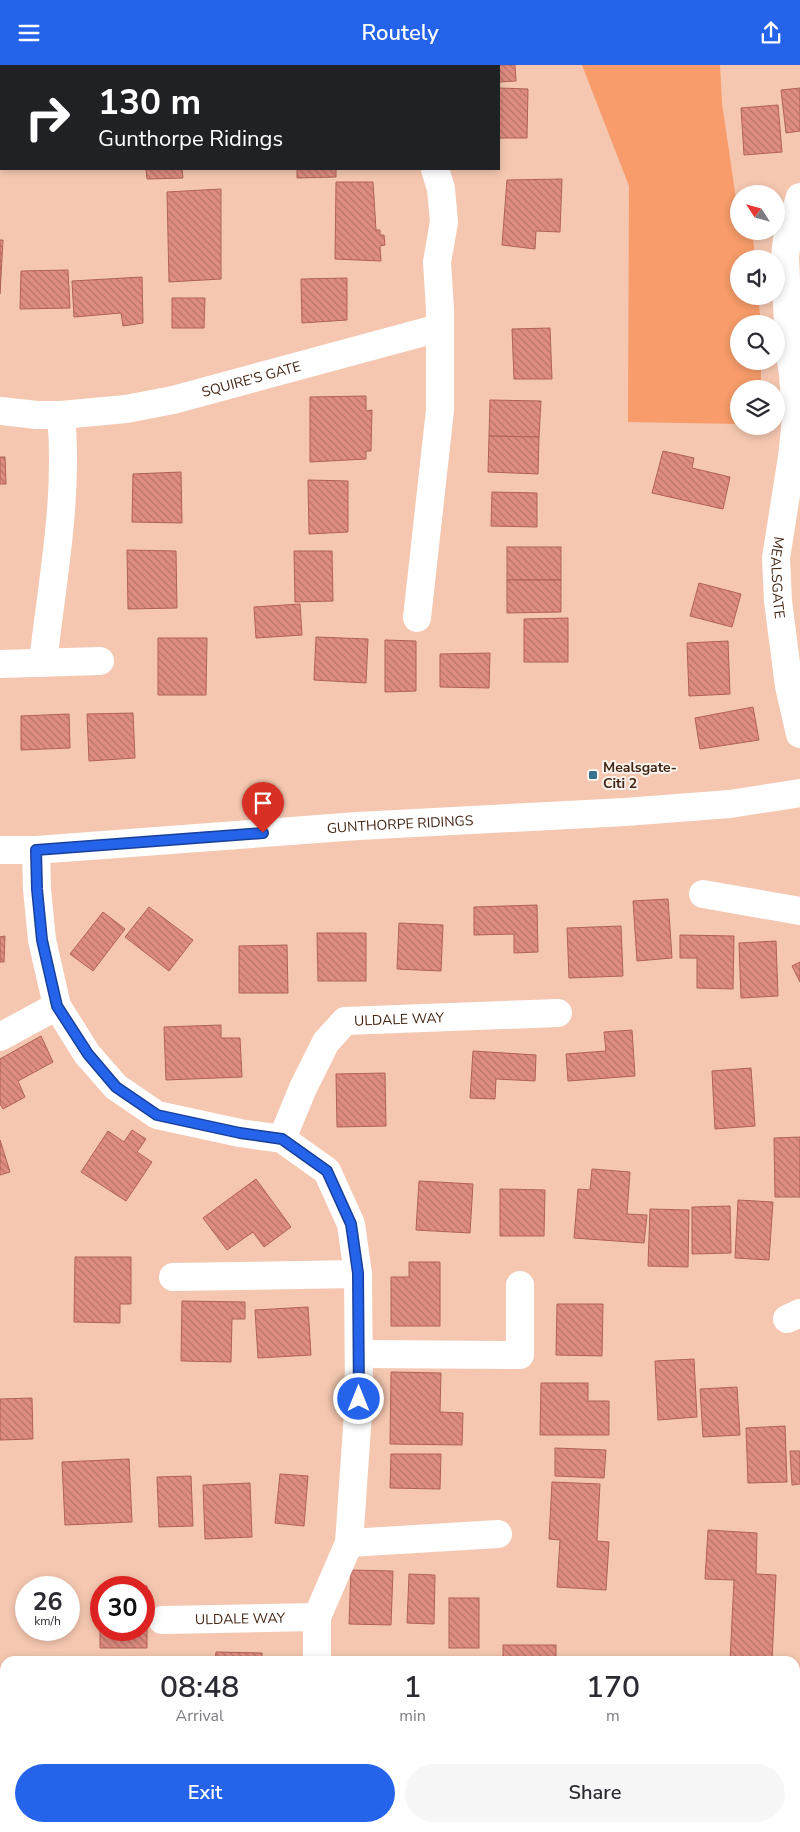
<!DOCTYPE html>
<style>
:root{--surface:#fff;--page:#f7f7f7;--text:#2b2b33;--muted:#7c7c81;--accent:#2563eb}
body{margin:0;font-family:"Nunito Sans",sans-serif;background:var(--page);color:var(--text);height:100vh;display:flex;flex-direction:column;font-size:19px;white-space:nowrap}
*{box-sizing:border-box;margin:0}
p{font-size:16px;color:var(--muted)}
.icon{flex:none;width:28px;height:28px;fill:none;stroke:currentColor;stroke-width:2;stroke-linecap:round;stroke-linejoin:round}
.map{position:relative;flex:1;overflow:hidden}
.sheet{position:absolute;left:0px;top:1591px;width:800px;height:176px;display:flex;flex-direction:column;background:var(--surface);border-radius:15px 15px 0 0;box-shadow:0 2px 8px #0003}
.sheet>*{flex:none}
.hud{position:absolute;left:0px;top:0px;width:500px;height:105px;box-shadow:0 2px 8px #0003;background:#202124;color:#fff;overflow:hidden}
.needle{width:32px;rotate:306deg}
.fabs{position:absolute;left:730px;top:120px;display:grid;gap:10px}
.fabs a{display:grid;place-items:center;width:55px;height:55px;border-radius:50%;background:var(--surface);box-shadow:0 2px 8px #0003;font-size:25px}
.speed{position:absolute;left:15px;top:1511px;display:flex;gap:10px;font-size:25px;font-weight:700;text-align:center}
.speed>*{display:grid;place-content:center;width:65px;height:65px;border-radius:50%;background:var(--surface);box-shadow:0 2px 8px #0003;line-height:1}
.speed small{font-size:12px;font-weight:400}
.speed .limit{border:8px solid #d22;background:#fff;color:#111}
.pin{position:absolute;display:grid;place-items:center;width:42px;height:42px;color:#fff;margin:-51px -21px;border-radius:50% 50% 50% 0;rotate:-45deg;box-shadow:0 0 5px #0007}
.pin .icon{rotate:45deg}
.me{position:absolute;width:55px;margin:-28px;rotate:0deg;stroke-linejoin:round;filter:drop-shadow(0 0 4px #0008)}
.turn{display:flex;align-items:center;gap:18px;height:105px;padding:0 15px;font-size:22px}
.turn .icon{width:65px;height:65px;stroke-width:2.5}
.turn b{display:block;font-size:35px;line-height:42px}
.eta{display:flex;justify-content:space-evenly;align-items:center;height:85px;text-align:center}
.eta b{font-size:30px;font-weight:600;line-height:35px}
.action{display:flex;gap:10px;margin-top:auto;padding:10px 15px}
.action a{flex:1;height:58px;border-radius:30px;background:var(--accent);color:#fff;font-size:20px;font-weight:600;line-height:58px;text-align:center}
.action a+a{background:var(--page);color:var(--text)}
header{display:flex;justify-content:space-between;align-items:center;height:65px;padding:0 15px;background:var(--accent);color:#fff;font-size:22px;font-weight:600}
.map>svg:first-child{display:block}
.green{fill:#f79c6a}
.building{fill:url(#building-back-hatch);stroke:#b06257;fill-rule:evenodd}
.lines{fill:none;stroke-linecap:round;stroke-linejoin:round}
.minor{stroke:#fff;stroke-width:28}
.route-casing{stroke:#184099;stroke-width:12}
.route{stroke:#2563eb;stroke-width:9}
.poi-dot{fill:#38718a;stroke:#faf2ed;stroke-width:2}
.labels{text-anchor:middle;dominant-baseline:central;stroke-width:4;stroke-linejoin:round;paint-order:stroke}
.street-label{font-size:14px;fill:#432616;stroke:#faf2ed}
.poi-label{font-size:14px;font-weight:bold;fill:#432616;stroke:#faf2ed;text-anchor:start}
</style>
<header><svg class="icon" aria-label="menu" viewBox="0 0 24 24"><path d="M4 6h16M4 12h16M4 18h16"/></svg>Routely<svg class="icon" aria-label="share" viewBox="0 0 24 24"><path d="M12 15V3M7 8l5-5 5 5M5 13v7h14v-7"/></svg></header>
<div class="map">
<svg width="800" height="1767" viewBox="0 0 800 1767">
<defs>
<pattern id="building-back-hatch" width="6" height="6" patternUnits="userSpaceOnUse" patternTransform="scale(1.25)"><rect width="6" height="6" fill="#e08d81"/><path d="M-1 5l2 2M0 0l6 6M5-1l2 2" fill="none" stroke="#b77369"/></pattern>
</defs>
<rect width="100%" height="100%" fill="#f5c7b0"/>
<polygon class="green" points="582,0 720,0 722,38 739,155 739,166 740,166 741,170 753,171 755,194 739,194 739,231 758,231 761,259 739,259 739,296 761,296 761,324 739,324 739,359 628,357 629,121"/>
<g class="building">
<rect x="264" y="0" width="60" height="1"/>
<polygon points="476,0 515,0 516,16 499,17 499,1"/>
<rect x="0" y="5" width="1" height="37"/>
<polygon points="499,23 528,24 527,73 499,73"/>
<polygon points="800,23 800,66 786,68 781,25"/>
<polygon points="778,40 782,87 744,90 741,43"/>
<polygon points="146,104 182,104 183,113 147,114"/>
<polygon points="297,104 336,104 336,112 297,113"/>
<polygon points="562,114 560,167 536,166 535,184 502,180 507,115"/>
<polygon points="336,117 373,117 376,165 380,165 380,170 384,170 385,180 380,181 381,196 335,194"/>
<polygon points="221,124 221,214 169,217 167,127"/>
<polygon points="0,175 3,175 0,229"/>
<polygon points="68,205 70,243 20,244 21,206"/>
<polygon points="142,212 143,258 123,261 121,248 74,252 72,216"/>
<polygon points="347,213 347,255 302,258 301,214"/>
<polygon points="172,233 205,233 204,263 172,263"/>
<polygon points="550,263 552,314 514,314 512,264"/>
<polygon points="366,331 366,346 372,345 371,386 366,386 366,394 310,397 310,332"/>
<polygon points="490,335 541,336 539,372 489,371"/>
<polygon points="489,371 539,372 538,409 488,407"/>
<polygon points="663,386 694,393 692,403 730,412 723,444 652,428"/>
<polygon points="0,392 5,392 6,419 0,419"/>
<polygon points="181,407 182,458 132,457 133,409"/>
<polygon points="308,415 348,416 348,467 309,469"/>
<polygon points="492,427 537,428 537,462 491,461"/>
<rect x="507" y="482" width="54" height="33"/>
<polygon points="127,485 176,486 177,543 128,544"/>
<polygon points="294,486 332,486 333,536 295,537"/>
<polygon points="507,515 561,515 561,547 507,548"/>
<polygon points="699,518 741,529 732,562 690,551"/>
<polygon points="300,539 302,570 256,573 254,542"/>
<polygon points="568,553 568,597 524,597 524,554"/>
<polygon points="316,572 368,574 366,618 314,615"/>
<polygon points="158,573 207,573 206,630 158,630"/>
<polygon points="385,575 416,576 416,626 385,627"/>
<polygon points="728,576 730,629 689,631 687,578"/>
<polygon points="490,588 489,623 440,622 440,589"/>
<polygon points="753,642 759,675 700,684 695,653"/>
<polygon points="133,648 135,693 89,696 87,649"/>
<polygon points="69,649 70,683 21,685 21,651"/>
<polygon points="668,834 672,893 637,896 633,836"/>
<polygon points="537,840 538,887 514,888 514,869 474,870 474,842"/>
<polygon points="149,842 193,875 169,906 125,872"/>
<polygon points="103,847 125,864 93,906 70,889"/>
<polygon points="399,858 443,860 441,906 397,904"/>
<polygon points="621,861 623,911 569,913 567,863"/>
<polygon points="317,868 366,868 366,916 318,916"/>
<polygon points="680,870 734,871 733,924 697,923 697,893 680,893"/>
<polygon points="5,871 4,897 0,897 0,872"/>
<polygon points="776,876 778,931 741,933 739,878"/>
<polygon points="287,880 288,928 239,928 239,881"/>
<polygon points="800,897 800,917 792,901"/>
<polygon points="221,960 221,973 240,973 242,1012 166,1015 164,962"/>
<polygon points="632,965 635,1011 568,1016 566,989 606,986 604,967"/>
<polygon points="41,971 53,997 18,1016 25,1032 3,1044 0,1039 0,994"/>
<polygon points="473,986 536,990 535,1016 496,1014 495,1034 470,1033"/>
<polygon points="751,1003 755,1061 715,1064 712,1006"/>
<polygon points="385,1008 386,1061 337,1062 336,1009"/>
<polygon points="132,1065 146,1074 137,1087 152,1097 126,1136 81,1107 108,1066 124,1077"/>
<polygon points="800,1072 800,1132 775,1132 774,1073"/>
<polygon points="0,1075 10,1107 0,1110"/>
<polygon points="592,1104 630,1107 627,1149 647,1150 644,1178 574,1173 578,1124 590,1125"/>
<polygon points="256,1114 291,1162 264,1182 253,1167 227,1185 203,1153"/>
<polygon points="419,1116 473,1119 470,1168 416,1165"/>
<polygon points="500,1124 545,1125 544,1171 500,1171"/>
<polygon points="738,1135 773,1137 769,1195 735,1193"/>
<polygon points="730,1141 731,1188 692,1189 692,1142"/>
<polygon points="650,1144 689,1145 688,1202 648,1201"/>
<polygon points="75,1192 131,1192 131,1239 120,1239 120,1258 74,1257"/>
<polygon points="409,1197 440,1197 440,1261 391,1261 391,1212 409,1212"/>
<polygon points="182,1236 245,1237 245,1254 232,1254 231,1297 181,1296"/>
<polygon points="557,1239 603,1239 602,1291 556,1290"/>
<polygon points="308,1242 311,1290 258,1293 255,1245"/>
<polygon points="694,1294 697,1352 658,1355 655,1296"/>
<polygon points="391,1307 441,1308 440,1347 463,1348 462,1380 390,1379"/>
<polygon points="541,1318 588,1318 588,1336 609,1336 609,1370 540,1370"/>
<polygon points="737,1322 740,1370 703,1372 700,1324"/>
<polygon points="32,1333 33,1374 0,1375 0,1334"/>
<polygon points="785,1361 787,1417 748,1418 746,1363"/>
<polygon points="555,1383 606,1385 604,1413 555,1411"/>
<polygon points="790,1386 800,1386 800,1419 792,1420"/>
<polygon points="391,1389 441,1389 440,1424 390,1423"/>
<polygon points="129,1394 132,1457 65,1460 62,1397"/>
<polygon points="280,1409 308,1411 304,1461 275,1458"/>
<polygon points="191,1411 193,1461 159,1462 157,1412"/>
<polygon points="552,1417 600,1419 597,1476 609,1477 606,1525 557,1522 560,1475 549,1474"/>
<polygon points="250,1418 252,1472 205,1474 203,1420"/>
<polygon points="708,1465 757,1468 756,1509 776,1510 772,1596 730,1596 734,1515 705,1514"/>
<polygon points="351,1505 393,1506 391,1560 349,1559"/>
<polygon points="409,1509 435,1510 434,1559 407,1558"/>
<path d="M100,1521H147V1583H100ZM101,1522H144V1565H101Z"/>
<rect x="449" y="1533" width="30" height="50"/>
<rect x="503" y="1580" width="53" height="16"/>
<polygon points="216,1587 262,1588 262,1596 215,1596"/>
<polygon points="0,1691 5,1691 5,1762 28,1762 28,1767 0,1767"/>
<polygon points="389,1762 438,1763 438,1767 389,1767"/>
<polygon points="496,1762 559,1762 558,1767 496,1767"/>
<rect x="718" y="1762" width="51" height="5"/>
</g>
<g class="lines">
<g class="minor">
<polyline points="410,0 410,1"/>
<path d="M0,346L37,350H61C69,433 52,516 43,598"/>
<path id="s1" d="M61,350L126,344L173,335L439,263"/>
<polyline points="796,354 793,308 789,283 785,192 787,174 800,132"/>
<path id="s2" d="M800,354H796L792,392L776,493L778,536L789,621L800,669"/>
<polyline points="417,553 440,345 440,245 437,197 444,157 441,124 435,104"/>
<polyline points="0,599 100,596"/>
<path id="s3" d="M0,785H36L358,761L625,747L730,739L800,728"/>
<polyline points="36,785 37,824 42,875 57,941 87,989 116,1022 157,1050 240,1068 282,1074 327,1106 351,1159 358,1209 359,1334 349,1478 317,1552 317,1596"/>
<polyline points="703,829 800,846"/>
<polyline points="0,972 57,941"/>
<path id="s4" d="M282,1074L303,1023L326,977L345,956L558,948"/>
<polyline points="173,1212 358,1209"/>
<polyline points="787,1254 800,1248"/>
<polyline points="359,1289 520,1290 520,1220"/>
<polyline points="349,1478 498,1469"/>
<path id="s5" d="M162,1555L317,1552"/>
<polyline points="340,1762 343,1767"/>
</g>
</g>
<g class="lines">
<g class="route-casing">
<polyline id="route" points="263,768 36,785 37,824 42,875 57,941 88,989 116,1022 157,1050 240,1068 282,1074 327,1106 351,1159 358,1208 359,1334"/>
</g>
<use href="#route" class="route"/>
</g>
<rect class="poi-dot" x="588" y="705" width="10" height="10" rx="2.5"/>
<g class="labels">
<g class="street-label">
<text stroke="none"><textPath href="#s1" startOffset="194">SQUIRE'S GATE</textPath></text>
<text stroke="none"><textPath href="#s2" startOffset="164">MEALSGATE</textPath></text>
<text stroke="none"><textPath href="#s3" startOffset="401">GUNTHORPE RIDINGS</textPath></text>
<text stroke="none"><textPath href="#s4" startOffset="189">ULDALE WAY</textPath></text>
<text stroke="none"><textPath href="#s5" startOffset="78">ULDALE WAY</textPath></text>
</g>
<g class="poi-label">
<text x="603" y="702">Mealsgate-<tspan x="603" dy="16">Citi 2</tspan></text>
</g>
</g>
</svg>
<div class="fabs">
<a><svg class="needle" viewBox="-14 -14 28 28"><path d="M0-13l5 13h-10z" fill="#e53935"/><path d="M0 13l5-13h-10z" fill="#7c7c81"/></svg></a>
<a><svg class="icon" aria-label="sound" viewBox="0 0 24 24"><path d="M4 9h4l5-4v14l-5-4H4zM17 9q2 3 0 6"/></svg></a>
<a><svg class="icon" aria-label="search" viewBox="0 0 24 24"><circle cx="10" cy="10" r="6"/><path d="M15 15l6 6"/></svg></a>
<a><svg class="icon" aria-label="layers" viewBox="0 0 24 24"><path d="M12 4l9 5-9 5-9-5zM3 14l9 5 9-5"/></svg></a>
</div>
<div class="speed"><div>26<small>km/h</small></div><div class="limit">30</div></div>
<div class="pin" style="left:263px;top:768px;background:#d93025"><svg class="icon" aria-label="arrive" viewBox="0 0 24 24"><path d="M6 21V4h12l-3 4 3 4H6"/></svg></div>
<svg class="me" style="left:359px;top:1334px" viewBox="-20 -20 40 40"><circle r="17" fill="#2563eb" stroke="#fff" stroke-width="3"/><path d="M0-11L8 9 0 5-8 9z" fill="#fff"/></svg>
<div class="hud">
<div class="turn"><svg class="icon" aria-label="right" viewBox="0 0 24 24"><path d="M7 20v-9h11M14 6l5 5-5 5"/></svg><div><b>130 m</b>Gunthorpe Ridings</div></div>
</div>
<section class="sheet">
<div class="eta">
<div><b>08:48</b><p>Arrival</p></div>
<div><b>1</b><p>min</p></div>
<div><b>170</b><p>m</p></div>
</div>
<div class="action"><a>Exit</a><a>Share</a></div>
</section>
</div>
